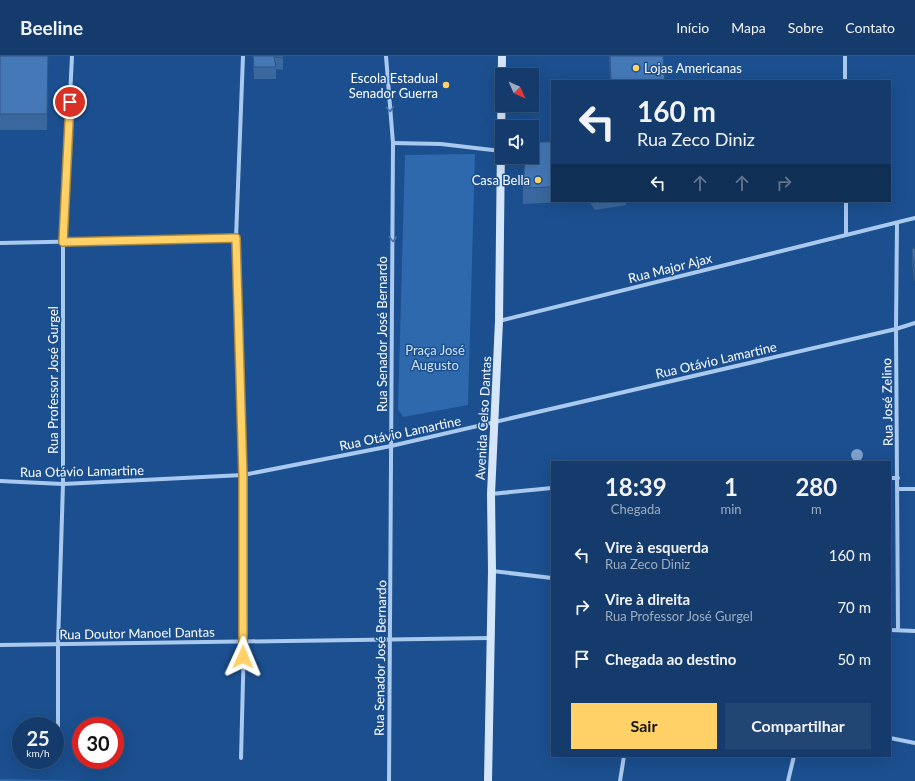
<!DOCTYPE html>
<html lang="pt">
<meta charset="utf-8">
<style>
:root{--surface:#143b6b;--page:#214673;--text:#f1f3f6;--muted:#9dadc1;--line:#33557e;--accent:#ffd166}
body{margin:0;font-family:Lato,sans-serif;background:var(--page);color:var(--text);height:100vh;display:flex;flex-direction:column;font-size:15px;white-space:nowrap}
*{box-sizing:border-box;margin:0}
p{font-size:13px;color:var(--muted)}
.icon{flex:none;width:22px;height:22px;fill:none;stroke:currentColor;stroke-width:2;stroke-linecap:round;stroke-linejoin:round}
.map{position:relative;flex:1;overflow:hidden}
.panel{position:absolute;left:551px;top:405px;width:340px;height:296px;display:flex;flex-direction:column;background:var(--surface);border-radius:0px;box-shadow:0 4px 16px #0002,0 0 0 1px var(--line)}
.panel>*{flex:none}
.banner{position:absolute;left:551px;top:24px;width:340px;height:122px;border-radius:0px;box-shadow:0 4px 16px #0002,0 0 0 1px var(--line);background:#143b6b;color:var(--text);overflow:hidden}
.needle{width:26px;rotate:135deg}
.controls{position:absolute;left:495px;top:12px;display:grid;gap:8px}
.controls a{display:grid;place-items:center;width:44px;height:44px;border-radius:0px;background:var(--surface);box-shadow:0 4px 16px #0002,0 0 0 1px var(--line);font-size:20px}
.speed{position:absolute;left:12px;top:661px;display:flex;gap:8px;font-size:20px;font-weight:700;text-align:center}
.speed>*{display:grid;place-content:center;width:52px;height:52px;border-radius:50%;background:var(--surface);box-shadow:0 4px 16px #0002,0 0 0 1px var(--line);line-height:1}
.speed small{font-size:10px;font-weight:400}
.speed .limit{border:6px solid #d22;background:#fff;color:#111}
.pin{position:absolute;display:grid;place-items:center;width:34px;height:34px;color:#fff;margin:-17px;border:2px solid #fff;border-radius:50%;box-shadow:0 1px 4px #0007}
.me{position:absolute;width:44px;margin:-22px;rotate:1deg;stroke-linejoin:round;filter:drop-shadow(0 0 3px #0008)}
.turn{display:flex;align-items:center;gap:14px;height:84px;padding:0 20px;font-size:18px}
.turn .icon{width:52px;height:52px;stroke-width:2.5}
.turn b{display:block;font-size:28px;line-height:34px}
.lanes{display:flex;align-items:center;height:38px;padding:0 20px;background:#0003;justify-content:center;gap:20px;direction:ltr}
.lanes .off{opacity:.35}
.eta{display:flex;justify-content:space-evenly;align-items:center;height:68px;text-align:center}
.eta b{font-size:24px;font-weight:700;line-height:28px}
.cta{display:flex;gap:8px;margin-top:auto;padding:8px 20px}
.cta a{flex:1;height:46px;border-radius:0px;background:var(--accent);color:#111;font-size:16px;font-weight:700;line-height:46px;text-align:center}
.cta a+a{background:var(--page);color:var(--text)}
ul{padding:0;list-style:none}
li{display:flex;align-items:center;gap:12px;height:52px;padding:0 20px}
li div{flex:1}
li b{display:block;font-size:15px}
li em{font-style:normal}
header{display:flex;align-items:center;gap:24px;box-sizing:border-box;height:56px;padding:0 20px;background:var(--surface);border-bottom:1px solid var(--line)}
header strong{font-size:19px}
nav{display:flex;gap:22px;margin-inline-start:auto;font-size:14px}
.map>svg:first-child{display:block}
.green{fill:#2e69ad}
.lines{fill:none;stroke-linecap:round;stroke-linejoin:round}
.minor{stroke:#a9c9ee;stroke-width:4}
.secondary{stroke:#d6e6fa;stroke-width:8}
.tree{fill:#7ea0ca}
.wall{fill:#3a679d}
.shaded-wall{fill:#305480}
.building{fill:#4478b7;stroke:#305480}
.oneway{stroke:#4674ac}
.route-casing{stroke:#a68842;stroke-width:10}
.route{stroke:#ffd166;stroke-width:7}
.poi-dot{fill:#ffd166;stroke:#1b4f8f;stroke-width:1.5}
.labels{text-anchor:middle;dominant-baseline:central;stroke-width:3;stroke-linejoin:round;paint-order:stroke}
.poi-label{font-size:13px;fill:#fff;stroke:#1b4f8f;text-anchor:end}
.street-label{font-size:13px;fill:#fff;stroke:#1b4f8f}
.park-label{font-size:13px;fill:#cfe3fa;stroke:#1b4f8f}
</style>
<header>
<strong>Beeline</strong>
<nav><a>Início</a><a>Mapa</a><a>Sobre</a><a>Contato</a></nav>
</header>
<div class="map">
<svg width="915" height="725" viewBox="0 0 915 725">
<rect width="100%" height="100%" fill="#1b4f8f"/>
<g class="green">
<polygon points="475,98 468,349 403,361 398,353 405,99"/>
<polygon points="0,723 87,725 0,725"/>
</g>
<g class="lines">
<g class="minor">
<polyline points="386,0 393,87 389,725"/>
<polyline points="845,0 845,25"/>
<polyline points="393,87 441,88 501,95"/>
<polyline points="846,145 846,178"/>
<polyline points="897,167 896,273 898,574"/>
<polyline points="0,187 236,182"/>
<polyline points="499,265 915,162"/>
<polyline points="890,422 898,422"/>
<polyline points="0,425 63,428 243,419 391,390 896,273 915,267"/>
<polyline points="898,433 915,433"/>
<polyline points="491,438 552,432"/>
<polyline points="492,515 552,522"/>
<polyline points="890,574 915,575"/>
<polyline points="0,589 491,582"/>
<polyline points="890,682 915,687"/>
<polyline points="58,696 58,588 63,428 63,186 72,0"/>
<polyline points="241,702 244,586 243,419 236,182 243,0"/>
<polyline points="620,725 624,700"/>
<polyline points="788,725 794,700"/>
</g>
<polyline class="secondary" points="488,725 492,515 491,438 499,265 502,0"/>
</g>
<circle class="tree" cx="857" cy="399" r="6"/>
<g class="wall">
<polygon points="0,0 48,0 47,74 0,74"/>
<polygon points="253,0 283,0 283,14 276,13 276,23 254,23"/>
<polygon points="609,0 663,0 665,25 610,25"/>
<polygon points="552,86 552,145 584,145 523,148 523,132"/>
<polygon points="589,145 626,145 626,149 595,154"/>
<polygon points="915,192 915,225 914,225 912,205 912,193"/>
</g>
<rect class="shaded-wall" x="914" y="213" width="1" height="12"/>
<g class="building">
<polygon points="0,0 48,0 47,58 0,58"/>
<polygon points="253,0 283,0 283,2 274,1 276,11 254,11"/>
<polygon points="610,0 663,0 665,25 611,25"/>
<polygon points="532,86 552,86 552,131 523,132 525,101 532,101"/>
<polygon points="915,192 915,213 914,213 912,193"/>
</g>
<defs><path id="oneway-chevron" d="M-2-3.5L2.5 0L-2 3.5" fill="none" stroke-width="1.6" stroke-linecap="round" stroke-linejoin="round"/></defs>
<g class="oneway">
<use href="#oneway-chevron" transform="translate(390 53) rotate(85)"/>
<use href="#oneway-chevron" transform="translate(393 183) rotate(90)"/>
</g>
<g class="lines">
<g class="route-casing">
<polyline id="route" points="70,46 63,186 236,182 243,420 243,601"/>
</g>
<use href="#route" class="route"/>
</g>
<g class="poi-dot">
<circle cx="636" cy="12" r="4"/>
<circle cx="446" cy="29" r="4"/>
<circle cx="538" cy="124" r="4"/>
</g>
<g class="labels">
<g class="poi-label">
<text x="644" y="12" text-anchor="start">Lojas Americanas</text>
<text x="438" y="22">Escola Estadual<tspan x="438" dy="15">Senador Guerra</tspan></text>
<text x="530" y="124">Casa Bella</text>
</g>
<g class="street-label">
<text transform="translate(670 212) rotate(-14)">Rua Major Ajax</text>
<text transform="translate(382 278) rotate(-90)">Rua Senador José Bernardo</text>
<text transform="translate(716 304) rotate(-13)">Rua Otávio Lamartine</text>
<text transform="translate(53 324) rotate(-90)">Rua Professor José Gurgel</text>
<text transform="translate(887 346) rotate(-91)">Rua José Zelino</text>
<text transform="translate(483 362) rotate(-87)">Avenida Celso Dantas</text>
<text transform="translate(400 377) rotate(-12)">Rua Otávio Lamartine</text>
<text transform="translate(82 415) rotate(-1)">Rua Otávio Lamartine</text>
<text transform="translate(137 577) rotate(-1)">Rua Doutor Manoel Dantas</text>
<text transform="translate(380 602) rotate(-89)">Rua Senador José Bernardo</text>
</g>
<g class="park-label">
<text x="435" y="294">Praça José<tspan x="435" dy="15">Augusto</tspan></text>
</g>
</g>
</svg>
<div class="controls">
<a><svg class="needle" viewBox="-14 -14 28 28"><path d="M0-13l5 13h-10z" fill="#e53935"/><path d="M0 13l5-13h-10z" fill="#9dadc1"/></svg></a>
<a><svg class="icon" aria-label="sound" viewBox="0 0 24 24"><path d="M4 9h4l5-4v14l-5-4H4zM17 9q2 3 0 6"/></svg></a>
</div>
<div class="speed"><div>25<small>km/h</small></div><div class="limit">30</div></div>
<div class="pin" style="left:70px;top:46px;background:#d93025"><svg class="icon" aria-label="arrive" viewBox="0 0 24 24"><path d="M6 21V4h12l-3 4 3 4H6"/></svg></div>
<svg class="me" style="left:243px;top:601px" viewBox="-20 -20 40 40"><path d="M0-17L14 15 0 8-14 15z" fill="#ffd166" stroke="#fff" stroke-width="4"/></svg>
<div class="banner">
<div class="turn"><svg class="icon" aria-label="left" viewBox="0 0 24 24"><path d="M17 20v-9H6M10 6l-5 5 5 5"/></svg><div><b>160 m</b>Rua Zeco Diniz</div></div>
<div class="lanes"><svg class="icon" aria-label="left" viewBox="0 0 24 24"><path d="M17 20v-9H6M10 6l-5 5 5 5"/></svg><svg class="icon off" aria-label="ahead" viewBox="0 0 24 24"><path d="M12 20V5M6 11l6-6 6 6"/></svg><svg class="icon off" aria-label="ahead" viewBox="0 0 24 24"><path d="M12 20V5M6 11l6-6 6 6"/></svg><svg class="icon off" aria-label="right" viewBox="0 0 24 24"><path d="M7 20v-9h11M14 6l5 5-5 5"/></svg></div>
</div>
<section class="panel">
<div class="eta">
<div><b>18:39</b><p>Chegada</p></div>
<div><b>1</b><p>min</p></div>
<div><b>280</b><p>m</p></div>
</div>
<ul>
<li><svg class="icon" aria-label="left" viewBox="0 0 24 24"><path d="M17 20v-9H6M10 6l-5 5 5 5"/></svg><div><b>Vire à esquerda</b><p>Rua Zeco Diniz</p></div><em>160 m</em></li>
<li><svg class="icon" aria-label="right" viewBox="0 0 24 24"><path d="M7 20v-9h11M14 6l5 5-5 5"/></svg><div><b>Vire à direita</b><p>Rua Professor José Gurgel</p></div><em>70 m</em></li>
<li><svg class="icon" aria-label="arrive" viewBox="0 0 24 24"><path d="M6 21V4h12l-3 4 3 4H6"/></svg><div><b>Chegada ao destino</b></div><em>50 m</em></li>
</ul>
<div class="cta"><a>Sair</a><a>Compartilhar</a></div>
</section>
</div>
